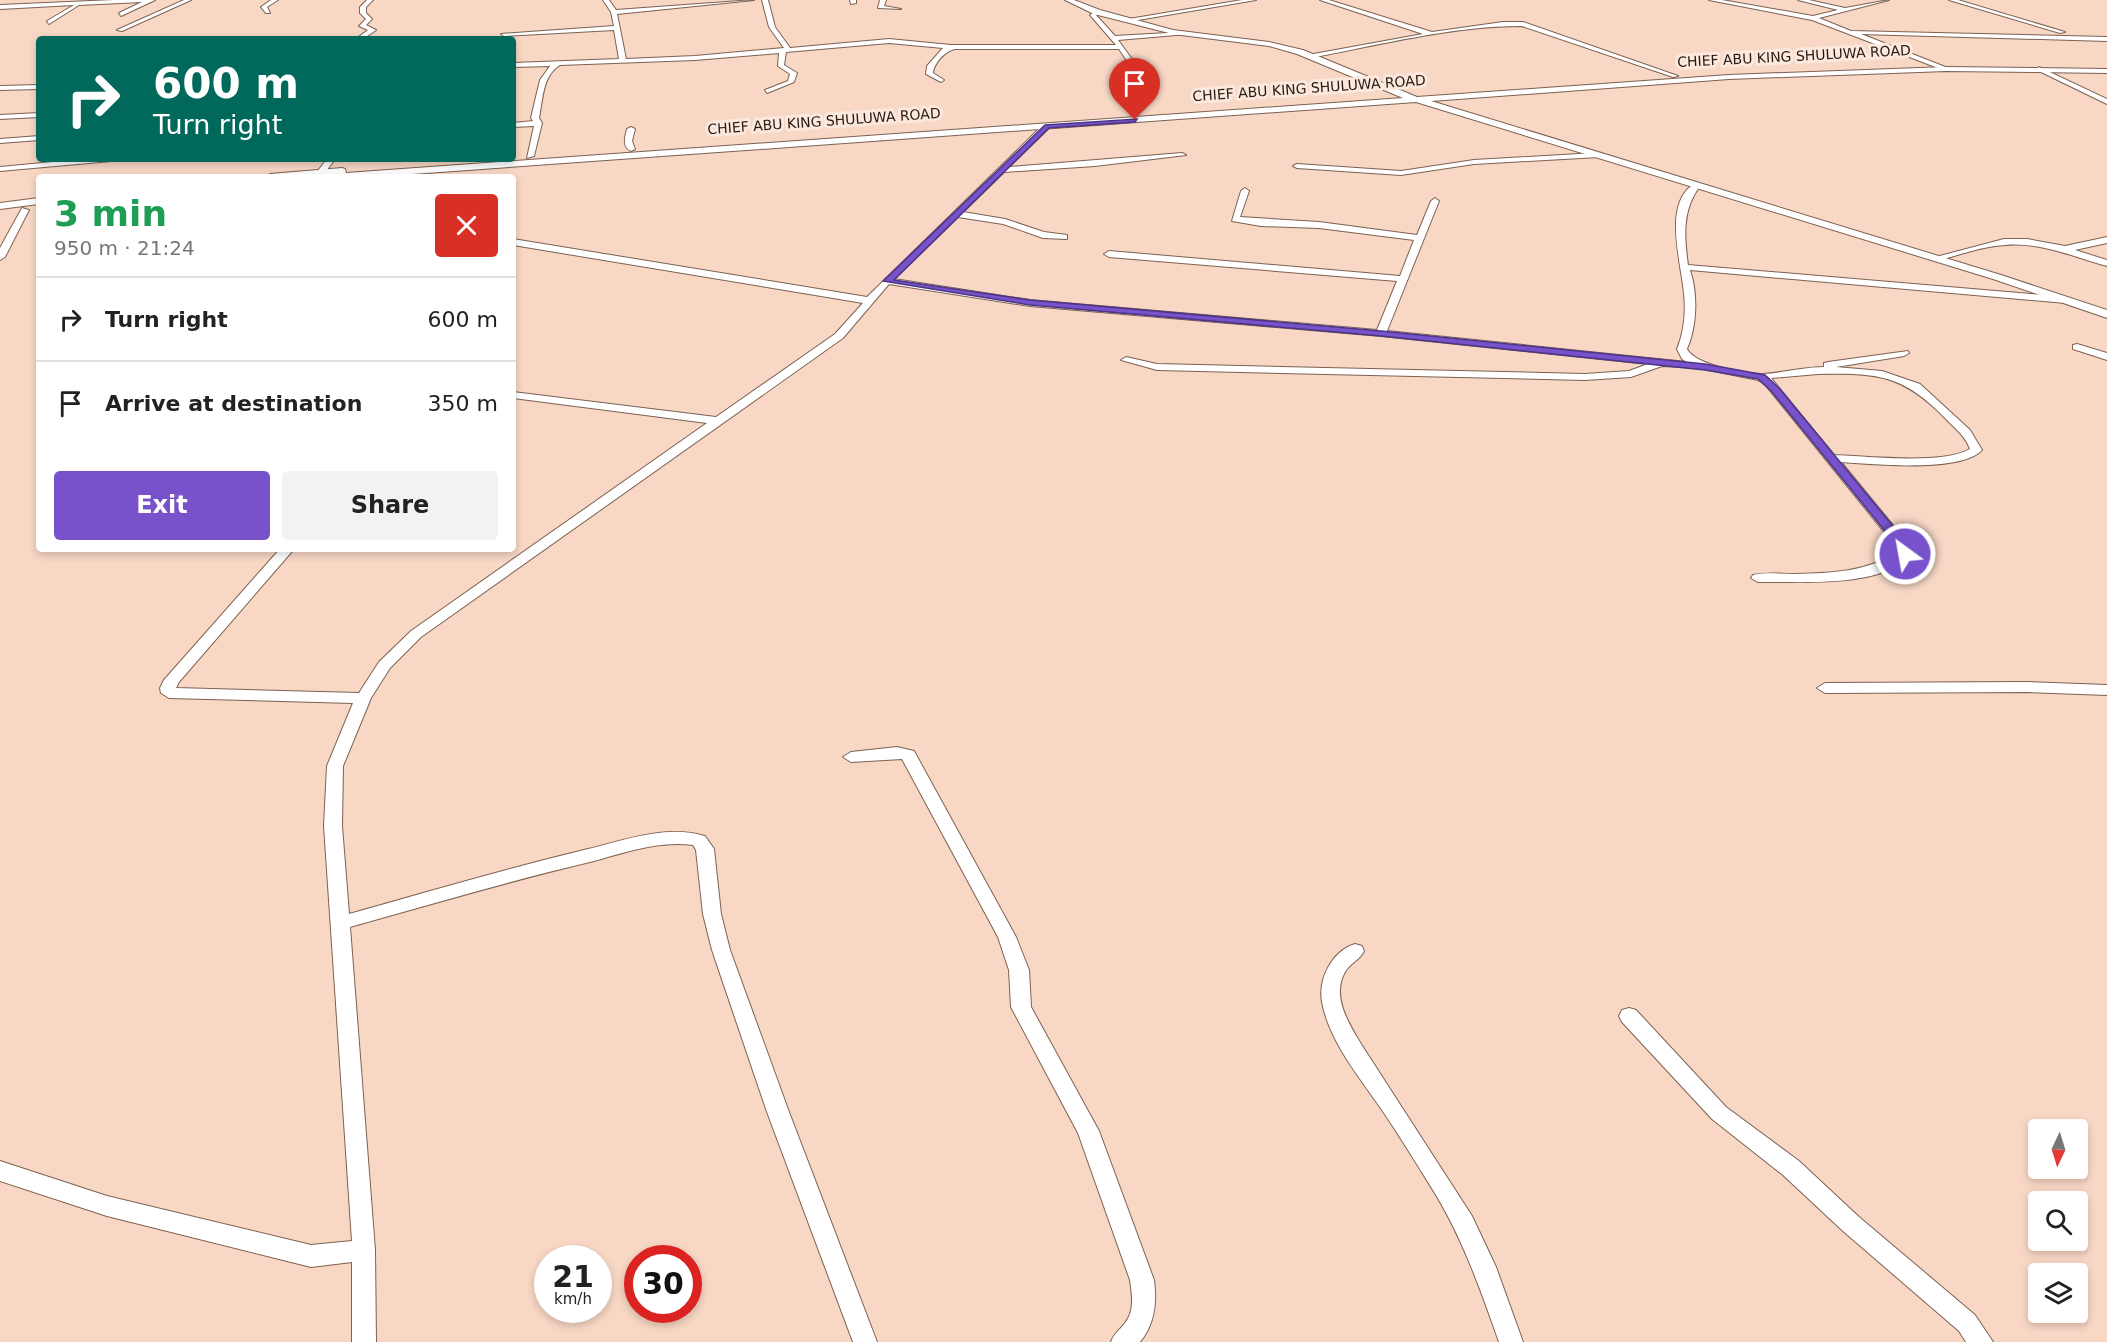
<!DOCTYPE html>
<meta charset="utf-8">
<style>
:root{--surface:#fff;--page:#f2f2f2;--text:#222;--muted:#767676;--line:#e0e0e0;--accent:#7752cb}
body{margin:0;font-family:"DejaVu Sans",sans-serif;background:var(--page);color:var(--text);height:100vh;display:flex;flex-direction:column;font-size:22px;white-space:nowrap}
*{box-sizing:border-box;margin:0}
p{font-size:20px;color:var(--muted)}
.icon{flex:none;width:33px;height:33px;fill:none;stroke:currentColor;stroke-width:2;stroke-linecap:round;stroke-linejoin:round}
.map{position:relative;flex:1;overflow:hidden}
.side{position:absolute;left:36px;top:174px;width:480px;height:378px;display:flex;flex-direction:column;background:var(--surface);border-radius:6px;box-shadow:0 3px 9px #0003}
.side>*{flex:none}
.top-card{position:absolute;left:36px;top:36px;width:480px;height:126px;border-radius:6px;box-shadow:0 3px 9px #0003;background:#00695c;color:#fff;overflow:hidden}
.needle{width:39px;rotate:184deg}
.controls{position:absolute;left:2028px;top:1119px;display:grid;gap:12px}
.controls a{display:grid;place-items:center;width:60px;height:60px;border-radius:6px;background:var(--surface);box-shadow:0 3px 9px #0003;font-size:30px}
.speed{position:absolute;left:534px;top:1245px;display:flex;gap:12px;font-size:30px;font-weight:700;text-align:center}
.speed>*{display:grid;place-content:center;width:78px;height:78px;border-radius:50%;background:var(--surface);box-shadow:0 3px 9px #0003;line-height:1}
.speed small{font-size:15px;font-weight:400}
.speed .limit{border:9px solid #d22;background:#fff;color:#111}
.pin{position:absolute;display:grid;place-items:center;width:51px;height:51px;color:#fff;margin:-62px -26px;border-radius:50% 50% 50% 0;rotate:-45deg;box-shadow:0 0 6px #0007}
.pin .icon{rotate:45deg}
.me{position:absolute;width:66px;margin:-33px;rotate:328deg;stroke-linejoin:round;filter:drop-shadow(0 0 4px #0008)}
.turn{display:flex;align-items:center;gap:21px;height:126px;padding:0 18px;font-size:27px}
.turn .icon{width:78px;height:78px;stroke-width:2.5}
.turn b{display:block;font-size:42px;line-height:51px}
.round{display:grid;place-items:center;flex:none;width:63px;height:63px;border-radius:6px;background:var(--page)}
.headline{display:flex;align-items:center;justify-content:space-between;height:102px;padding:0 18px}
h1{font-size:36px;font-weight:700;line-height:45px;color:#1e9e55}
.action{display:flex;gap:12px;margin-top:auto;padding:12px 18px}
.action a{flex:1;height:69px;border-radius:6px;background:var(--accent);color:#fff;font-size:24px;font-weight:700;line-height:69px;text-align:center}
.action a+a{background:var(--page);color:var(--text)}
ul{padding:0;list-style:none}
li{display:flex;align-items:center;gap:18px;height:84px;padding:0 18px;border-top:2px solid var(--line)}
li div{flex:1}
li b{display:block;font-size:22px}
li em{font-style:normal}
.map>svg:first-child{display:block}
.lines{fill:none;stroke-linecap:round;stroke-linejoin:round}
.minor-casing{stroke:#7d6151;stroke-width:2}
.tertiary-casing{stroke:#7d6151;stroke-width:2}
.minor{fill:#fff;fill-rule:evenodd}
.tertiary{fill:#fff;fill-rule:evenodd}
.route{fill:#7752cb;stroke:#4d3584;stroke-width:1.5}
.labels{text-anchor:middle;dominant-baseline:central;stroke-width:6;stroke-linejoin:round;paint-order:stroke}
.far-street-label{font-size:14px;fill:#261a14;stroke:#fce8dd}
</style>
<div class="map">
<svg width="2107" height="1342" viewBox="0 0 2107 1342">
<rect width="100%" height="100%" fill="#f8d7c5"/>
<g class="lines">
<g class="minor-casing">
<g id="minor">
<polygon points="114,0 155,0 121,16 119,13 142,2 79,5 49,24 47,21 74,5 0,9 0,5"/>
<polygon points="184,0 191,0 122,31 117,30"/>
<polygon points="271,0 278,0 267,7 270,13 266,13 261,7"/>
<polygon points="367,0 373,0 366,7 366,13 372,19 366,25 376,30 363,39 356,39 368,30 359,26 366,19 360,13 360,7"/>
<path d="M603,0H609L616,10L754,0L617,14L626,59L695,56L784,48L769,27L762,0H768L775,27L790,48L889,39L951,45H1116L1090,15L1097,10L1100,12L1096,15L1115,36L1185,32L1188,34L1118,40L1134,62L1155,84L1157,89L1150,94L1146,92L1149,89V85L1129,64L1119,49H955C945,51 934,63 933,73L944,80L941,82L926,74L927,66L943,48L889,43L786,52L784,65L797,73L794,82L767,93L765,90L788,81L790,74L778,66L779,53L695,60L560,65C542,76 543,100 539,118L542,123L534,156L527,158L534,126L513,127V123L533,121L531,118L540,80L550,66L513,67V63L619,59L614,30L504,36L501,34L614,26L611,12Z"/>
<polygon points="850,0 856,0 856,3 851,4"/>
<polygon points="880,0 886,0 884,6 901,9 878,8"/>
<polygon points="1242,0 1256,0 1126,22 1123,20"/>
<path d="M1320,0H1329L1432,32L1503,22H1523L1678,76L1673,77L1522,26C1452,26 1379,45 1310,58L1308,55L1423,34Z"/>
<polygon points="1709,0 1722,0 1813,16 1838,10 1798,0 1809,0 1845,8 1889,0 1819,18 1851,31 2107,37 2107,41 1861,34 1948,68 1946,71 1812,20"/>
<polygon points="1949,0 1958,0 2065,32 2060,33"/>
<polygon points="2039,67 2107,99 2107,104 2037,70"/>
<polygon points="39,85 39,89 0,90 0,86"/>
<polygon points="39,113 39,117 0,119 0,115"/>
<path d="M1044,124L1051,126L1009,167L1182,153L1186,155L1095,166L1004,172L963,212L1005,219L1044,232L1067,235V239L1043,238L1003,224L958,217L894,279L1030,300L1377,330L1397,281L1109,257L1104,254L1109,251L1400,276L1414,240L1319,228L1261,226L1232,221L1241,191L1245,188L1249,191L1240,217L1319,222L1417,235L1431,201L1435,198L1439,201L1387,331L1687,362L1682,359L1677,349C1684,332 1686,312 1684,294C1682,265 1661,201 1696,183L1700,186C1682,210 1684,236 1688,265L2066,297L2071,300L2066,303L1690,270C1698,294 1697,326 1687,349C1695,365 1745,374 1762,374C1783,373 1803,367 1824,367V363L1828,362L1908,351L1909,353L1904,356L1836,367L1882,371L1920,384L1970,430L1982,450C1961,473 1872,464 1841,462L1910,546L1912,554C1882,589 1800,581 1758,582L1751,578L1753,575C1766,572 1781,574 1795,574C1832,573 1866,572 1898,552V549L1764,383L1758,380L1699,368L1662,366L1631,377L1585,380L1157,370L1121,360L1126,357L1157,364L1585,374L1629,371L1648,364L1381,336L1030,306L889,284L843,338L421,637L390,668L371,698L343,766L342,826L349,914C427,892 505,869 584,850C623,841 665,824 705,836L714,849L721,914L730,950L789,1112L877,1342H853L767,1112L712,950L703,914L696,850L693,845C659,840 623,853 590,862C509,881 429,905 350,927L375,1250L376,1342H352V1262L311,1267L107,1216L0,1181V1161L107,1196L311,1245L352,1241L324,826L327,766L353,703L169,698L161,693L160,688L164,680L280,549H294L179,682L176,688L359,693L379,662L411,631L707,423L513,398V392L716,417L835,334L863,303L513,245V239L867,297ZM1818,374C1876,373 1902,374 1944,417C1953,427 1965,435 1970,449C1942,465 1867,456 1834,455L1771,378Z"/>
<path d="M631,127L635,129L632,141L635,149L631,151C622,147 625,137 627,129Z"/>
<polygon points="39,136 39,140 0,143 0,139"/>
<polygon points="1596,153 1599,153 1599,157 1474,164 1401,175 1297,168 1293,166 1297,164 1401,171 1474,160"/>
<polygon points="84,159 115,159 111,161 0,171 0,167"/>
<polygon points="327,159 335,159 324,174 318,174 317,172"/>
<polygon points="22,208 29,210 5,257 0,260 0,248"/>
<path d="M2107,237V243L2075,250L2107,260V266C2074,257 2041,242 2006,245C1983,246 1959,255 1937,261L1932,258L2004,239H2027L2065,246Z"/>
<polygon points="2077,344 2107,353 2107,360 2073,349 2073,345"/>
<polygon points="2028,682 2107,685 2107,695 2028,692 1825,693 1817,688 1825,683"/>
<path d="M897,747L914,751L1016,937L1029,970L1031,1007L1099,1131L1154,1280C1157,1302 1155,1324 1140,1342H1111C1114,1333 1120,1330 1125,1323C1135,1311 1132,1294 1130,1280L1078,1133L1011,1007L1009,970L998,937L902,759L851,762L843,757L851,752Z"/>
<path d="M1355,944L1362,946L1364,951C1360,960 1350,963 1345,972C1331,996 1349,1024 1361,1044L1472,1216L1496,1267L1523,1342H1499C1481,1291 1464,1242 1436,1195C1418,1166 1401,1138 1382,1110C1360,1078 1329,1041 1322,1002C1318,979 1332,951 1355,944Z"/>
<polygon points="1629,1008 1636,1010 1726,1107 1799,1161 1859,1217 1975,1315 1993,1342 1966,1342 1959,1331 1843,1231 1783,1175 1712,1119 1622,1022 1619,1016 1622,1010"/>
</g>
</g>
<g class="tertiary-casing">
<g id="tertiary">
<polygon points="1065,0 1074,0 1100,10 1173,30 1269,42 1303,50 1417,97 1729,75 1946,67 2107,69 2107,73 1946,71 1729,79 1431,101 2001,275 2107,310 2107,318 1993,279 1416,102 370,177 265,177 270,174 342,168 345,169 346,173 1403,98 1297,54 1269,46 1173,34 1094,14"/>
<polygon points="39,198 39,204 0,209 0,203"/>
</g>
</g>
<use href="#minor" class="minor"/>
<use href="#tertiary" class="tertiary"/>
</g>
<polygon class="route" points="1137,119 1135,122 1049,128 894,280 1030,300 1381,331 1705,364 1765,375 1779,388 1907,543 1911,554 1901,557 1897,546 1772,392 1758,379 1705,370 1381,336 1030,305 883,281 1045,125"/>
<g class="labels">
<g class="far-street-label">
<text transform="translate(1794 56) rotate(-3)">CHIEF ABU KING SHULUWA ROAD</text>
<text transform="translate(1309 88) rotate(-4)">CHIEF ABU KING SHULUWA ROAD</text>
<text transform="translate(824 121) rotate(-4)">CHIEF ABU KING SHULUWA ROAD</text>
</g>
</g>
</svg>
<div class="controls">
<a><svg class="needle" viewBox="-14 -14 28 28"><path d="M0-13l5 13h-10z" fill="#e53935"/><path d="M0 13l5-13h-10z" fill="#767676"/></svg></a>
<a><svg class="icon" aria-label="search" viewBox="0 0 24 24"><circle cx="10" cy="10" r="6"/><path d="M15 15l6 6"/></svg></a>
<a><svg class="icon" aria-label="layers" viewBox="0 0 24 24"><path d="M12 4l9 5-9 5-9-5zM3 14l9 5 9-5"/></svg></a>
</div>
<div class="speed"><div>21<small>km/h</small></div><div class="limit">30</div></div>
<div class="pin" style="left:1135px;top:120px;background:#d93025"><svg class="icon" aria-label="arrive" viewBox="0 0 24 24"><path d="M6 21V4h12l-3 4 3 4H6"/></svg></div>
<svg class="me" style="left:1905px;top:554px" viewBox="-20 -20 40 40"><circle r="17" fill="#7752cb" stroke="#fff" stroke-width="3"/><path d="M0-11L8 9 0 5-8 9z" fill="#fff"/></svg>
<div class="top-card">
<div class="turn"><svg class="icon" aria-label="right" viewBox="0 0 24 24"><path d="M7 20v-9h11M14 6l5 5-5 5"/></svg><div><b>600 m</b>Turn right</div></div>
</div>
<section class="side">
<div class="headline"><div><h1>3 min</h1><p>950 m · 21:24</p></div><a class="round" style="background:#d93025;color:#fff"><svg class="icon" aria-label="close" viewBox="0 0 24 24"><path d="M6 6l12 12M18 6L6 18"/></svg></a></div>
<ul>
<li><svg class="icon" aria-label="right" viewBox="0 0 24 24"><path d="M7 20v-9h11M14 6l5 5-5 5"/></svg><div><b>Turn right</b></div><em>600 m</em></li>
<li><svg class="icon" aria-label="arrive" viewBox="0 0 24 24"><path d="M6 21V4h12l-3 4 3 4H6"/></svg><div><b>Arrive at destination</b></div><em>350 m</em></li>
</ul>
<div class="action"><a>Exit</a><a>Share</a></div>
</section>
</div>
